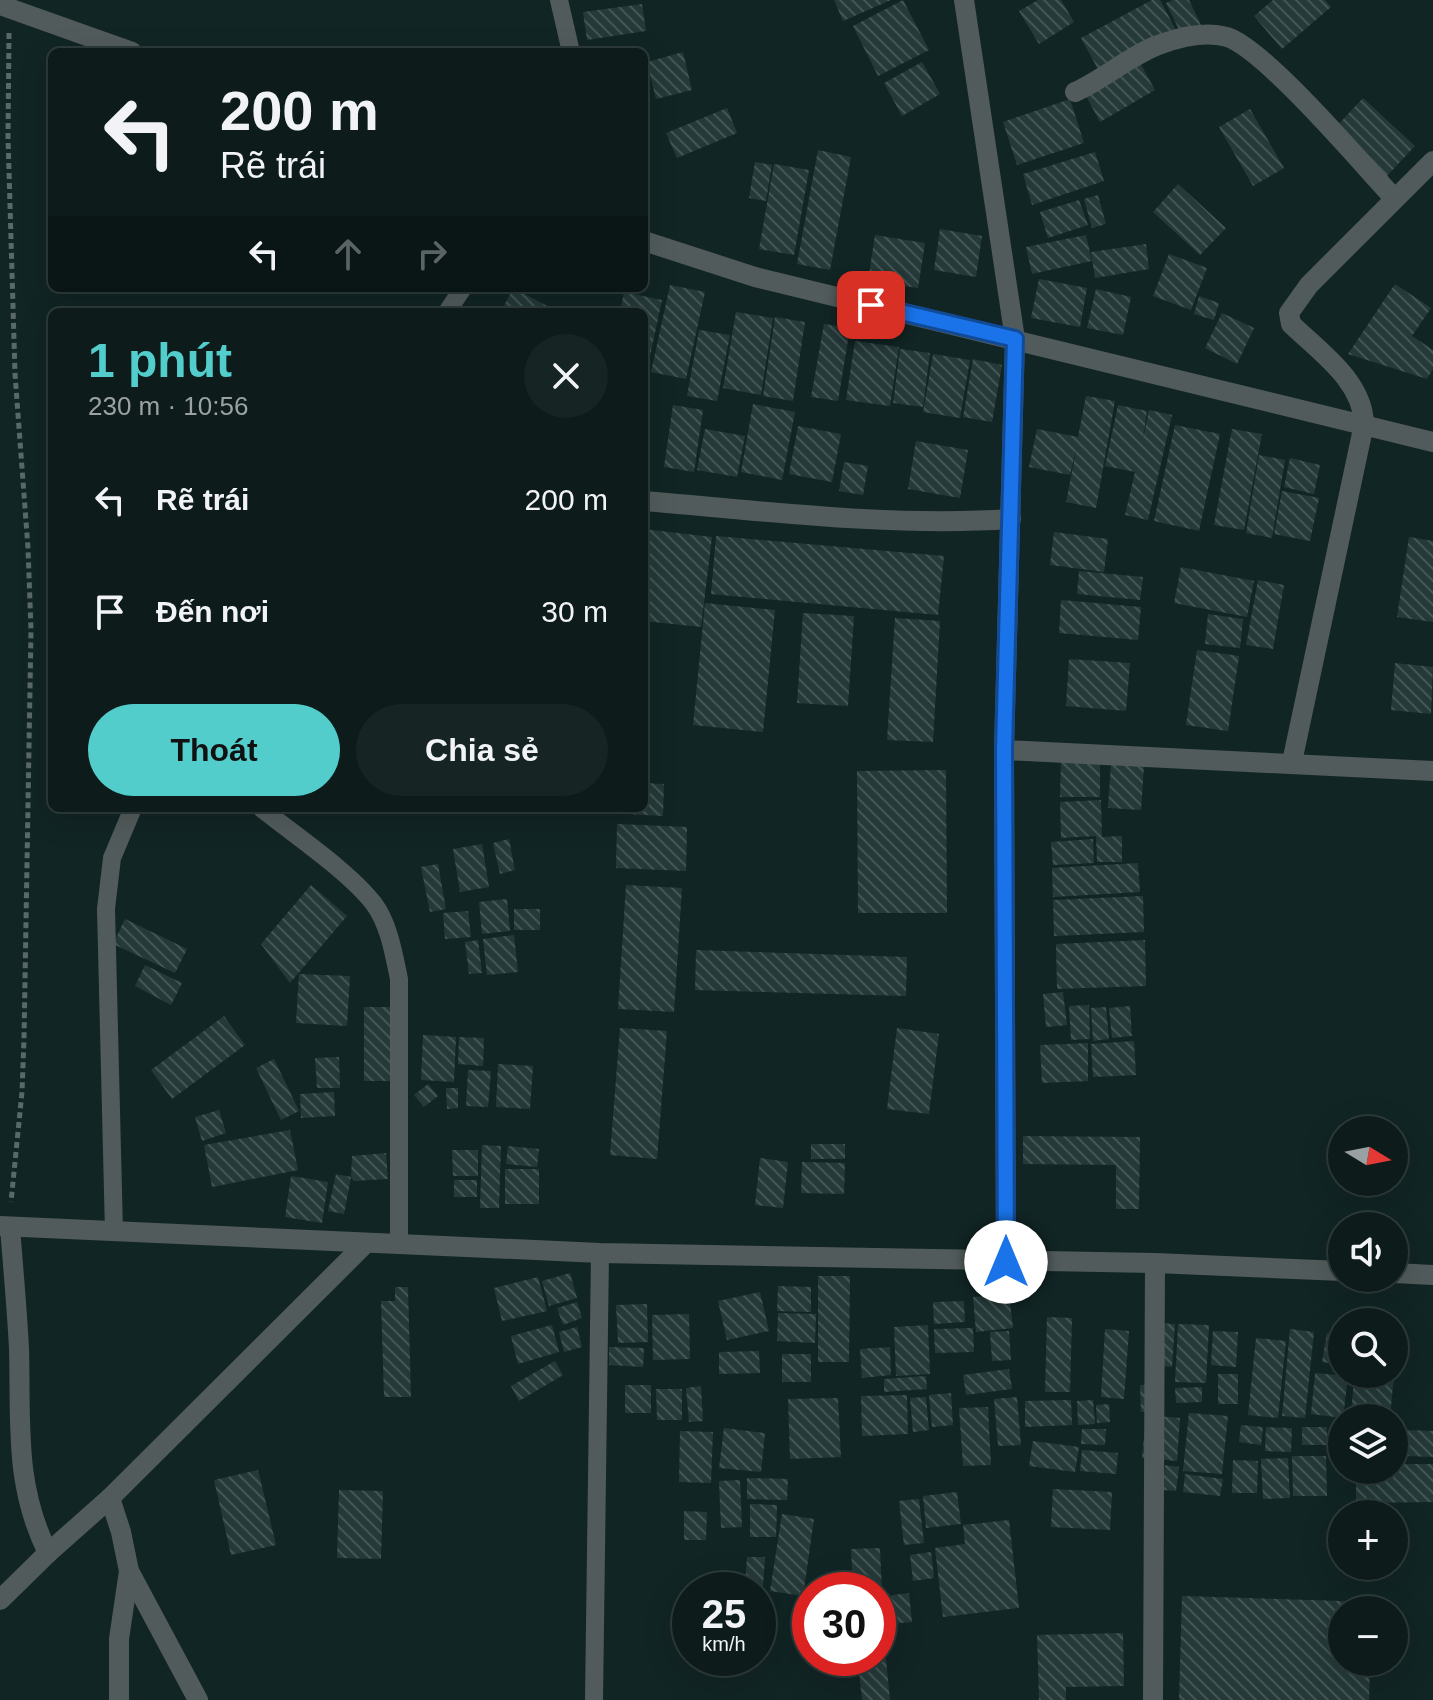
<!DOCTYPE html>
<html lang="vi">
<meta charset="utf-8">
<style>
:root{--surface:#0d1c1b;--page:#162524;--text:#f1f3f6;--muted:#9aa1a3;--line:#2d3a3a;--accent:#52cdcc}
body{margin:0;font-family:Helvetica,sans-serif;background:var(--page);color:var(--text);height:100vh;display:flex;flex-direction:column;font-size:30px;white-space:nowrap}
*{box-sizing:border-box;margin:0}
p{font-size:26px;color:var(--muted)}
.icon{flex:none;width:44px;height:44px;fill:none;stroke:currentColor;stroke-width:2;stroke-linecap:round;stroke-linejoin:round}
.map{position:relative;flex:1;overflow:hidden}
.drawer{position:absolute;left:48px;top:308px;width:600px;height:504px;display:flex;flex-direction:column;background:var(--surface);border-radius:12px;box-shadow:0 8px 32px #0002,0 0 0 2px var(--line)}
.drawer>*{flex:none}
.top-card{position:absolute;left:48px;top:48px;width:600px;height:244px;border-radius:12px;box-shadow:0 8px 32px #0002,0 0 0 2px var(--line);background:#0d1c1b;color:var(--text);overflow:hidden}
.needle{width:52px;rotate:100deg}
.controls{position:absolute;left:1328px;top:1116px;display:grid;gap:16px}
.controls a{display:grid;place-items:center;width:80px;height:80px;border-radius:50%;background:var(--surface);box-shadow:0 8px 32px #0002,0 0 0 2px var(--line);font-size:40px}
.speed{position:absolute;left:672px;top:1572px;display:flex;gap:16px;font-size:40px;font-weight:700;text-align:center}
.speed>*{display:grid;place-content:center;width:104px;height:104px;border-radius:50%;background:var(--surface);box-shadow:0 8px 32px #0002,0 0 0 2px var(--line);line-height:1}
.speed small{font-size:20px;font-weight:400}
.speed .limit{border:12px solid #d22;background:#fff;color:#111}
.pin{position:absolute;display:grid;place-items:center;width:68px;height:68px;color:#fff;margin:-34px;border-radius:16px;box-shadow:0 4px 12px #0006}
.me{position:absolute;width:88px;margin:-44px;rotate:0deg;stroke-linejoin:round;filter:drop-shadow(0 0 6px #0008)}
.turn{display:flex;align-items:center;gap:28px;height:168px;padding:0 40px;font-size:36px}
.turn .icon{width:104px;height:104px;stroke-width:2.5}
.turn b{display:block;font-size:56px;line-height:68px}
.lanes{display:flex;align-items:center;height:76px;padding:0 40px;background:#0003;justify-content:center;gap:40px;direction:ltr}
.lanes .off{opacity:.35}
.round{display:grid;place-items:center;flex:none;width:84px;height:84px;border-radius:42px;background:var(--page)}
.head{display:flex;align-items:center;justify-content:space-between;height:136px;padding:0 40px}
h1{font-size:48px;font-weight:800;line-height:60px;color:var(--accent)}
.primary-button{display:flex;gap:16px;margin-top:auto;padding:16px 40px}
.primary-button a{flex:1;height:92px;border-radius:48px;background:var(--accent);color:#111;font-size:32px;font-weight:800;line-height:92px;text-align:center}
.primary-button a+a{background:var(--page);color:var(--text)}
ul{padding:0;list-style:none}
li{display:flex;align-items:center;gap:24px;height:112px;padding:0 40px}
li div{flex:1}
li b{display:block;font-size:30px}
li em{font-style:normal}
.map>svg:first-child{display:block}
.building{fill:url(#building-back-hatch)}
.lines{fill:none;stroke-linecap:round;stroke-linejoin:round}
.path{stroke:#596968;stroke-width:5;stroke-dasharray:6 4;stroke-linecap:butt}
.service{stroke:#525b5b;stroke-width:18}
.minor{stroke:#525b5b;stroke-width:20}
.route-casing{stroke:#114b97;stroke-width:20}
.route{stroke:#1a73e8;stroke-width:14}
</style>
<div class="map">
<svg width="1433" height="1700" viewBox="0 0 1433 1700">
<defs>
<pattern id="building-back-hatch" width="6" height="6" patternUnits="userSpaceOnUse" patternTransform="scale(2)"><rect width="6" height="6" fill="#253939"/><path d="M-1 5l2 2M0 0l6 6M5-1l2 2" fill="none" stroke="#435555"/></pattern>
</defs>
<rect width="100%" height="100%" fill="#112524"/>
<g class="building">
<polygon points="834,0 891,0 843,21"/>
<polygon points="903,0 929,50 878,76 853,26"/>
<polygon points="1038,0 1061,0 1074,22 1039,44 1019,11"/>
<polygon points="1152,0 1160,0 1177,32 1100,73 1081,38"/>
<polygon points="1173,0 1189,0 1201,25 1181,34 1166,3"/>
<polygon points="1273,0 1325,0 1331,7 1282,49 1254,16"/>
<polygon points="642,4 646,31 587,40 583,12"/>
<polygon points="683,52 692,90 656,99 647,62"/>
<polygon points="1139,61 1155,90 1100,122 1084,92"/>
<polygon points="922,62 940,94 902,116 884,83"/>
<polygon points="1363,98 1415,146 1386,177 1334,129"/>
<polygon points="1070,99 1084,143 1017,165 1003,122"/>
<polygon points="727,108 737,133 677,158 666,133"/>
<polygon points="1250,109 1284,168 1253,186 1219,127"/>
<polygon points="818,150 851,157 830,270 797,264"/>
<polygon points="1095,152 1104,181 1032,205 1023,174"/>
<polygon points="755,162 772,165 766,201 749,198"/>
<polygon points="774,164 809,170 794,255 759,249"/>
<polygon points="1178,184 1226,228 1200,255 1153,212"/>
<polygon points="1098,195 1106,224 1092,228 1084,199"/>
<polygon points="1079,200 1088,225 1048,238 1040,212"/>
<polygon points="940,229 982,236 976,277 934,270"/>
<polygon points="875,235 925,243 918,288 868,281"/>
<polygon points="1086,235 1092,261 1032,274 1026,247"/>
<polygon points="1146,244 1149,269 1095,278 1091,252"/>
<polygon points="1169,254 1207,268 1191,310 1153,296"/>
<polygon points="1039,279 1087,288 1080,327 1031,318"/>
<polygon points="1395,284 1431,308 1412,336 1433,350 1433,369 1427,379 1348,354"/>
<polygon points="670,285 705,292 686,379 651,372"/>
<polygon points="513,288 553,309 551,312 501,312"/>
<polygon points="1096,289 1131,297 1123,335 1087,328"/>
<polygon points="624,292 662,300 645,380 644,312 620,312"/>
<polygon points="1199,296 1219,303 1214,320 1194,314"/>
<polygon points="736,312 773,318 761,395 723,388"/>
<polygon points="1222,313 1254,328 1237,364 1205,348"/>
<polygon points="775,317 805,322 793,401 763,396"/>
<polygon points="824,324 850,328 838,401 811,397"/>
<polygon points="699,330 730,335 717,401 687,396"/>
<polygon points="855,341 899,347 890,406 846,400"/>
<polygon points="900,349 930,353 923,407 893,403"/>
<polygon points="933,354 970,360 960,418 923,412"/>
<polygon points="973,359 1002,365 992,422 963,417"/>
<polygon points="1086,396 1115,401 1096,508 1066,502 1077,446 1070,475 1029,467 1037,429 1078,437"/>
<polygon points="753,404 795,412 782,480 741,472"/>
<polygon points="673,405 703,410 694,472 664,467"/>
<polygon points="1118,405 1147,411 1143,439 1149,410 1172,415 1148,520 1125,515 1135,472 1105,466"/>
<polygon points="1175,425 1220,434 1199,531 1154,521"/>
<polygon points="798,426 841,434 832,482 789,474"/>
<polygon points="705,429 745,436 737,477 697,470"/>
<polygon points="1232,429 1262,434 1244,530 1214,525"/>
<polygon points="916,441 968,450 960,498 908,489"/>
<polygon points="1259,455 1285,460 1272,538 1246,533"/>
<polygon points="1290,458 1320,465 1314,494 1284,487"/>
<polygon points="844,462 868,466 863,495 839,491"/>
<polygon points="1282,491 1319,498 1310,541 1274,534"/>
<polygon points="644,529 712,537 701,627 644,621"/>
<polygon points="1054,532 1108,539 1104,572 1050,565"/>
<polygon points="716,536 944,556 938,615 711,594"/>
<polygon points="1409,537 1433,541 1433,622 1397,617"/>
<polygon points="1181,567 1254,581 1247,617 1174,603"/>
<polygon points="1079,571 1143,577 1140,600 1077,594"/>
<polygon points="1258,580 1284,585 1273,649 1246,645"/>
<polygon points="1061,600 1141,607 1138,640 1059,633"/>
<polygon points="705,603 775,610 763,732 693,725"/>
<polygon points="803,613 854,616 848,706 797,703"/>
<polygon points="1208,614 1243,619 1240,648 1205,644"/>
<polygon points="895,618 940,621 933,742 887,740"/>
<polygon points="1197,650 1239,656 1228,731 1186,725"/>
<polygon points="1069,659 1130,663 1126,711 1066,706"/>
<polygon points="1395,663 1433,667 1431,714 1391,710"/>
<polygon points="1061,762 1100,762 1100,797 1060,797"/>
<polygon points="1111,764 1144,766 1141,810 1108,808"/>
<polygon points="946,770 947,913 858,913 857,771"/>
<polygon points="644,783 664,784 663,816 626,814 626,808 644,808"/>
<polygon points="1101,800 1102,837 1122,836 1122,862 1097,862 1096,836 1061,838 1060,802"/>
<polygon points="617,824 687,827 686,871 616,868"/>
<polygon points="509,839 515,870 500,874 493,843"/>
<polygon points="1093,839 1094,863 1053,865 1051,842"/>
<polygon points="482,844 489,887 460,892 453,849"/>
<polygon points="1138,863 1140,892 1053,897 1052,868"/>
<polygon points="438,864 446,909 430,912 421,867"/>
<polygon points="311,885 347,916 290,983 261,944"/>
<polygon points="626,885 682,888 674,1012 618,1009"/>
<polygon points="1143,896 1144,932 1054,936 1053,900"/>
<polygon points="507,899 510,931 482,934 479,902"/>
<rect x="514" y="909" width="26" height="21"/>
<polygon points="468,911 471,937 445,939 443,913"/>
<polygon points="125,919 187,949 175,973 113,944"/>
<polygon points="514,935 518,972 487,975 483,939"/>
<polygon points="478,940 482,973 469,974 465,942"/>
<polygon points="1145,940 1146,986 1057,989 1056,944"/>
<polygon points="696,950 907,957 906,996 695,990"/>
<polygon points="145,965 182,983 171,1005 135,986"/>
<polygon points="299,974 350,976 347,1026 296,1023"/>
<polygon points="1063,992 1067,1025 1046,1027 1043,994"/>
<polygon points="1089,1005 1090,1039 1071,1040 1069,1006"/>
<polygon points="1130,1006 1132,1036 1112,1038 1109,1008"/>
<polygon points="364,1007 391,1007 390,1081 364,1081"/>
<polygon points="1106,1007 1109,1039 1093,1041 1091,1008"/>
<polygon points="224,1016 245,1045 172,1099 151,1070"/>
<polygon points="620,1028 667,1031 657,1159 610,1155"/>
<polygon points="897,1028 939,1034 929,1114 887,1109"/>
<polygon points="423,1035 456,1037 454,1082 421,1080"/>
<polygon points="459,1037 484,1038 483,1066 458,1064"/>
<polygon points="1134,1041 1136,1075 1093,1077 1091,1044"/>
<polygon points="1088,1043 1088,1081 1042,1083 1040,1045"/>
<polygon points="339,1057 340,1088 317,1088 315,1058"/>
<polygon points="274,1059 299,1111 281,1120 256,1068"/>
<polygon points="498,1064 533,1066 530,1109 496,1107"/>
<polygon points="468,1070 491,1071 488,1107 466,1106"/>
<polygon points="428,1084 438,1096 424,1107 414,1095"/>
<polygon points="446,1088 458,1088 458,1108 447,1109"/>
<polygon points="334,1092 335,1116 301,1118 300,1094"/>
<polygon points="219,1110 226,1133 202,1141 195,1117"/>
<polygon points="290,1130 298,1170 212,1187 204,1145"/>
<polygon points="1023,1136 1140,1137 1139,1209 1116,1209 1116,1165 1023,1164"/>
<rect x="811" y="1144" width="34" height="15"/>
<polygon points="482,1145 501,1146 499,1208 480,1208"/>
<polygon points="508,1146 539,1149 537,1167 506,1164"/>
<polygon points="452,1150 478,1150 478,1176 453,1176"/>
<polygon points="386,1153 388,1179 354,1181 351,1177 352,1156"/>
<polygon points="760,1158 788,1162 783,1208 755,1205"/>
<polygon points="802,1162 845,1163 844,1194 801,1193"/>
<rect x="505" y="1169" width="34" height="35"/>
<polygon points="336,1174 351,1177 344,1214 328,1211"/>
<polygon points="291,1176 328,1182 322,1223 285,1217"/>
<rect x="454" y="1180" width="23" height="17"/>
<polygon points="570,1273 577,1298 549,1306 542,1281"/>
<polygon points="818,1276 850,1276 849,1362 818,1362"/>
<polygon points="538,1277 547,1311 502,1321 494,1288"/>
<polygon points="778,1286 811,1287 811,1312 777,1311"/>
<polygon points="395,1287 408,1287 411,1397 384,1397 381,1301 395,1301"/>
<polygon points="760,1292 769,1331 727,1340 718,1301"/>
<polygon points="1009,1294 1013,1328 976,1332 973,1297"/>
<polygon points="964,1301 965,1322 934,1324 933,1302"/>
<polygon points="577,1302 582,1318 563,1325 557,1308"/>
<polygon points="647,1304 648,1342 618,1343 616,1305"/>
<polygon points="778,1313 816,1314 815,1343 777,1341"/>
<polygon points="689,1314 690,1359 653,1360 652,1315"/>
<polygon points="1047,1317 1072,1318 1070,1392 1045,1392"/>
<polygon points="1154,1323 1175,1324 1172,1367 1151,1365"/>
<polygon points="1178,1324 1209,1325 1206,1383 1175,1382"/>
<polygon points="552,1325 559,1352 518,1364 511,1336"/>
<polygon points="928,1325 930,1374 896,1376 894,1327"/>
<polygon points="577,1327 582,1347 564,1352 559,1332"/>
<polygon points="973,1328 974,1352 935,1353 934,1329"/>
<polygon points="1105,1329 1129,1331 1124,1399 1101,1397"/>
<polygon points="1290,1329 1314,1332 1305,1418 1282,1416"/>
<polygon points="1009,1331 1011,1360 992,1361 990,1332"/>
<polygon points="1213,1331 1238,1332 1236,1367 1211,1365"/>
<polygon points="1327,1333 1342,1335 1342,1365 1322,1362"/>
<polygon points="1256,1338 1286,1341 1278,1418 1248,1415"/>
<polygon points="609,1347 644,1348 643,1367 609,1365"/>
<polygon points="890,1347 891,1375 862,1378 860,1349"/>
<polygon points="759,1351 760,1373 719,1374 719,1352"/>
<rect x="782" y="1354" width="29" height="28"/>
<polygon points="555,1361 563,1375 519,1401 511,1386"/>
<polygon points="1009,1369 1012,1389 966,1395 963,1375"/>
<polygon points="1315,1373 1348,1376 1343,1418 1311,1414"/>
<rect x="1218" y="1374" width="20" height="30"/>
<polygon points="1354,1374 1394,1374 1390,1418 1351,1418"/>
<polygon points="926,1376 927,1389 884,1392 884,1379"/>
<rect x="625" y="1385" width="26" height="28"/>
<polygon points="1140,1385 1155,1385 1155,1412 1141,1412"/>
<polygon points="701,1386 703,1421 689,1422 686,1388"/>
<polygon points="1202,1387 1202,1402 1176,1403 1175,1388"/>
<polygon points="656,1389 682,1389 682,1420 657,1420"/>
<polygon points="951,1393 953,1425 932,1427 929,1395"/>
<polygon points="907,1395 908,1434 862,1436 861,1396"/>
<polygon points="926,1397 929,1430 913,1432 910,1398"/>
<polygon points="1017,1397 1021,1445 998,1446 994,1399"/>
<polygon points="838,1398 841,1457 790,1459 788,1399"/>
<polygon points="1071,1400 1072,1425 1025,1427 1025,1401"/>
<polygon points="1093,1400 1095,1424 1078,1425 1077,1401"/>
<polygon points="1109,1404 1110,1422 1097,1423 1096,1405"/>
<polygon points="988,1407 991,1465 963,1466 959,1408"/>
<polygon points="1189,1413 1228,1416 1222,1474 1183,1471"/>
<polygon points="1146,1415 1180,1418 1177,1461 1142,1458"/>
<polygon points="1241,1425 1263,1427 1261,1445 1239,1442"/>
<polygon points="1266,1427 1292,1428 1291,1452 1265,1451"/>
<rect x="1302" y="1427" width="25" height="18"/>
<polygon points="724,1428 765,1433 761,1472 719,1468"/>
<polygon points="1082,1429 1106,1429 1105,1445 1081,1444"/>
<polygon points="1407,1430 1433,1431 1433,1457 1406,1456"/>
<polygon points="680,1431 713,1432 711,1483 679,1482"/>
<rect x="1394" y="1435" width="7" height="25"/>
<polygon points="1033,1441 1079,1447 1075,1472 1029,1466"/>
<polygon points="1082,1450 1118,1453 1116,1474 1080,1471"/>
<polygon points="1292,1456 1326,1456 1327,1496 1293,1496"/>
<polygon points="1288,1458 1290,1498 1263,1499 1261,1459"/>
<polygon points="1233,1460 1258,1461 1257,1493 1232,1493"/>
<polygon points="1394,1464 1433,1464 1433,1502 1356,1503 1356,1470 1394,1470"/>
<polygon points="1165,1465 1179,1467 1176,1491 1162,1490"/>
<polygon points="258,1470 276,1545 231,1555 214,1480"/>
<polygon points="1185,1474 1223,1479 1220,1496 1183,1492"/>
<polygon points="747,1478 788,1479 787,1500 747,1499"/>
<polygon points="740,1480 742,1527 721,1528 719,1481"/>
<polygon points="1053,1489 1112,1492 1110,1530 1051,1527"/>
<polygon points="339,1490 383,1491 381,1559 337,1558"/>
<polygon points="957,1492 961,1524 926,1528 923,1496"/>
<polygon points="919,1499 924,1543 904,1545 899,1501"/>
<polygon points="750,1504 777,1505 776,1537 750,1537"/>
<polygon points="684,1511 707,1512 706,1540 684,1540"/>
<polygon points="782,1514 814,1519 803,1596 770,1591"/>
<polygon points="1009,1520 1019,1608 943,1617 935,1548 965,1544 963,1525"/>
<polygon points="880,1548 885,1655 878,1655 878,1590 853,1590 851,1549"/>
<polygon points="931,1552 934,1578 913,1581 910,1555"/>
<polygon points="747,1557 765,1557 763,1586 745,1585"/>
<polygon points="909,1593 912,1622 889,1624 886,1596"/>
<polygon points="1182,1596 1372,1602 1371,1610 1342,1610 1342,1662 1370,1662 1369,1700 1179,1700"/>
<polygon points="1123,1633 1124,1686 1066,1687 1066,1700 1039,1700 1037,1635"/>
<polygon points="886,1659 890,1700 862,1700 858,1662"/>
</g>
<g class="lines">
<polyline class="path" points="9,33 8,137 15,374 28,548 31,630 24,1039 22,1092 11,1202"/>
<g class="service">
<polyline points="559,0 571,52"/>
<polyline points="447,312 463,288"/>
<path d="M261,808C293,834 350,872 374,904C389,924 394,955 399,979V1244"/>
<polyline points="114,1232 106,909 112,858 133,808"/>
<polyline points="594,1700 600,1253"/>
</g>
<g class="minor">
<polyline points="964,0 1015,339 1004,750 1006,1262"/>
<polyline points="0,5 132,52"/>
<path d="M1075,92C1104,79 1132,54 1161,44C1180,37 1206,31 1227,37C1265,49 1362,164 1394,198"/>
<polyline points="644,241 755,277 1433,442"/>
<path d="M644,501C764,511 891,527 1011,519"/>
<polyline points="1004,750 1433,771"/>
<path d="M1292,762L1364,424C1363,381 1320,352 1291,324L1289,313L1309,285L1433,161"/>
<polyline points="0,1226 600,1253 1155,1263 1342,1271"/>
<path d="M10,1227C13,1267 17,1308 19,1349C21,1423 14,1485 48,1553"/>
<polyline points="1394,1273 1433,1275"/>
<polyline points="110,1498 121,1532 129,1571 119,1639 119,1700"/>
<polyline points="129,1571 198,1700"/>
<polyline points="0,1600 48,1553 110,1498 366,1243"/>
<polyline points="1153,1700 1155,1263"/>
</g>
</g>
<g class="lines">
<g class="route-casing">
<polyline id="route" points="871,305 1015,339 1004,750 1006,1262"/>
</g>
<use href="#route" class="route"/>
</g>
</svg>
<div class="controls">
<a><svg class="needle" viewBox="-14 -14 28 28"><path d="M0-13l5 13h-10z" fill="#e53935"/><path d="M0 13l5-13h-10z" fill="#9aa1a3"/></svg></a>
<a><svg class="icon" aria-label="sound" viewBox="0 0 24 24"><path d="M4 9h4l5-4v14l-5-4H4zM17 9q2 3 0 6"/></svg></a>
<a><svg class="icon" aria-label="search" viewBox="0 0 24 24"><circle cx="10" cy="10" r="6"/><path d="M15 15l6 6"/></svg></a>
<a><svg class="icon" aria-label="layers" viewBox="0 0 24 24"><path d="M12 4l9 5-9 5-9-5zM3 14l9 5 9-5"/></svg></a>
<a>+</a>
<a>−</a>
</div>
<div class="speed"><div>25<small>km/h</small></div><div class="limit">30</div></div>
<div class="pin" style="left:871px;top:305px;background:#d93025"><svg class="icon" aria-label="arrive" viewBox="0 0 24 24"><path d="M6 21V4h12l-3 4 3 4H6"/></svg></div>
<svg class="me" style="left:1006px;top:1262px" viewBox="-20 -20 40 40"><circle r="19" fill="#fff"/><path d="M0-13L10 11 0 6-10 11z" fill="#1a73e8"/></svg>
<div class="top-card">
<div class="turn"><svg class="icon" aria-label="left" viewBox="0 0 24 24"><path d="M17 20v-9H6M10 6l-5 5 5 5"/></svg><div><b>200 m</b>Rẽ trái</div></div>
<div class="lanes"><svg class="icon" aria-label="left" viewBox="0 0 24 24"><path d="M17 20v-9H6M10 6l-5 5 5 5"/></svg><svg class="icon off" aria-label="ahead" viewBox="0 0 24 24"><path d="M12 20V5M6 11l6-6 6 6"/></svg><svg class="icon off" aria-label="right" viewBox="0 0 24 24"><path d="M7 20v-9h11M14 6l5 5-5 5"/></svg></div>
</div>
<section class="drawer">
<div class="head"><div><h1>1 phút</h1><p>230 m · 10:56</p></div><a class="round"><svg class="icon" aria-label="close" viewBox="0 0 24 24"><path d="M6 6l12 12M18 6L6 18"/></svg></a></div>
<ul>
<li><svg class="icon" aria-label="left" viewBox="0 0 24 24"><path d="M17 20v-9H6M10 6l-5 5 5 5"/></svg><div><b>Rẽ trái</b></div><em>200 m</em></li>
<li><svg class="icon" aria-label="arrive" viewBox="0 0 24 24"><path d="M6 21V4h12l-3 4 3 4H6"/></svg><div><b>Đến nơi</b></div><em>30 m</em></li>
</ul>
<div class="primary-button"><a>Thoát</a><a>Chia sẻ</a></div>
</section>
</div>
